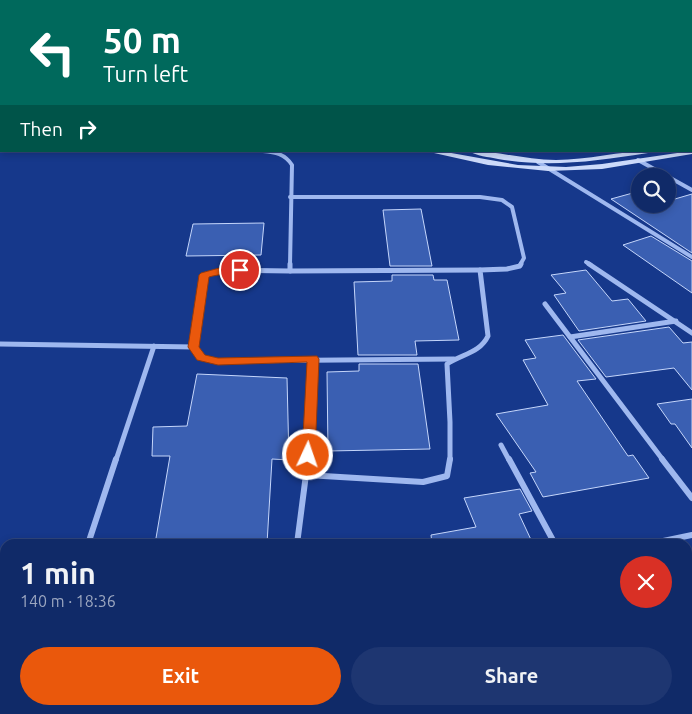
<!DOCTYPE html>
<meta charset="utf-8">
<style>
:root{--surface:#102a68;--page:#1e3671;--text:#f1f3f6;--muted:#9ca7c0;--line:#30467c;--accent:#ea580c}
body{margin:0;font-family:Ubuntu,sans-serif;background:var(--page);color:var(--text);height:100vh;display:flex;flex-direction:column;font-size:19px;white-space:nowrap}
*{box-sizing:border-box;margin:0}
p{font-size:16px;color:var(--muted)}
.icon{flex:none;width:28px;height:28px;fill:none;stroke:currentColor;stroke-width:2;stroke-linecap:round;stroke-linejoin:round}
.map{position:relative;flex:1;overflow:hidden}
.panel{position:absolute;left:0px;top:539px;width:692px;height:176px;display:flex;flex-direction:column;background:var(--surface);border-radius:15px 15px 0 0;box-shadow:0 2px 8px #0003,0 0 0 1px var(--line)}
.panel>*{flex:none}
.banner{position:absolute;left:0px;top:0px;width:692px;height:152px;box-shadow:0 2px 8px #0003,0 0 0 1px var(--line);background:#00695c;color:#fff;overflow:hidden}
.fabs{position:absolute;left:631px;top:168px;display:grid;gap:10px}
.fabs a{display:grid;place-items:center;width:45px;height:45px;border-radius:50%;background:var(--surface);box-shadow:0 2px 8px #0003,0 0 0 1px var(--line);font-size:25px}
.pin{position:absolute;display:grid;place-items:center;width:42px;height:42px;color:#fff;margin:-21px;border:2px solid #fff;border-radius:50%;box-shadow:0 1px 5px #0007}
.me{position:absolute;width:55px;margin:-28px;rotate:3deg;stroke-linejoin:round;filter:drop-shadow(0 0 4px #0008)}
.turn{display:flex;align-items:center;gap:18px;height:105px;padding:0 20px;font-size:22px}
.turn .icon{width:65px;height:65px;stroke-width:2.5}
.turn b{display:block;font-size:35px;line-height:42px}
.then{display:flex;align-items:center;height:48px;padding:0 20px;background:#0003;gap:10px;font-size:19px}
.round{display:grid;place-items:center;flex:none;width:52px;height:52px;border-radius:26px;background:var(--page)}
.headline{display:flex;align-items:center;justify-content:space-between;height:85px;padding:0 20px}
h1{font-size:30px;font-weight:600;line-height:38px}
.primary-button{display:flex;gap:10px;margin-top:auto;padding:10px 20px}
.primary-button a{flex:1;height:58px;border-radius:30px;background:var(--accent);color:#fff;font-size:20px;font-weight:600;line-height:58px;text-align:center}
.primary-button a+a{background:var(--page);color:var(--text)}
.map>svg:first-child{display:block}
.building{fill:#3a5fb2;stroke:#c5d6fb}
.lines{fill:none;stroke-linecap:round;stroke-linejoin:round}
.service{stroke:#9fb8ef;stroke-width:2.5}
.minor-far3{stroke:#9fb8ef;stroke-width:3}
.minor-far2{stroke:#9fb8ef;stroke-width:4}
.minor-far1{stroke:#9fb8ef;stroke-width:5}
.minor{stroke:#9fb8ef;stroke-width:6}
.secondary{fill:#ccdafa;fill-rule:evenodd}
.primary{fill:#e7edff;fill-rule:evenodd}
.route{fill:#ea580c;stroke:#983908}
</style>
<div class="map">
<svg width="692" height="714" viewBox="0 0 692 714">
<rect width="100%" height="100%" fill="#16388b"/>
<g class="building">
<polygon points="640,191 640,204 668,204 668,201 692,194 692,253 611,199"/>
<polygon points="421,209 432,266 390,266 383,210"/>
<polygon points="264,223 261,255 186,256 193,224"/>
<polygon points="651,236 692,261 692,293 623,245"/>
<polygon points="586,270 612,301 628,299 646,321 579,331 554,295 566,293 551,275"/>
<polygon points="392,275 433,275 434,280 447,280 459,340 415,341 417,355 358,355 354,282 392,281"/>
<polygon points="669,327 683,343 692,342 692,390 674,368 606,377 578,340"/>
<polygon points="563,335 596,379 577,381 628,456 633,455 649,478 543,497 530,473 536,472 496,414 548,405 523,360 536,358 525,340"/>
<polygon points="359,364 418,364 430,449 328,451 327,372 359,371"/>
<polygon points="197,374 287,378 289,460 272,459 267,544 155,544 170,456 152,456 153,427 187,426"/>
<polygon points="692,399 692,448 675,424 671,424 657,404"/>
<polygon points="520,489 532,511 519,514 533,544 432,544 431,535 476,527 464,498"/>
</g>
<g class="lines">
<g class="service">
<polyline points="417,0 422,1"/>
<polyline points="473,0 478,1"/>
<polyline points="320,1 323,0"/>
<polyline points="400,1 403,0"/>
<polyline points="428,1 431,0"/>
</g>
<polyline class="minor-far3" points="99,0 101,1"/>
<g class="minor-far2">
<path d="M263,151C275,152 285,154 292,165L290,265"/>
<polyline points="638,160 692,190"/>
<polyline points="538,162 692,257"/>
<polyline points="290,197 480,197 502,200 512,207 524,258 520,265"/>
<polyline points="586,262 591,265"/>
</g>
<g class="minor-far1">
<polyline points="290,264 290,271 223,270 204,275 194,347 201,357 218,361 454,359"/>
<polyline points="589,264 692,333"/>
<polyline points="290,271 480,270"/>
<polyline points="545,304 663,460"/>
<polyline points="570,337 676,321"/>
<polyline points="0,344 194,347"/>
<polyline points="501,445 509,460"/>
<polyline points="116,460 154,346"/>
<polyline points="308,460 313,359"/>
<path d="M450,460V422L447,364C462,354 480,353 488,336L480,270L507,269L520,266L521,264"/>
</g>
<g class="minor">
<polyline points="509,459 555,544"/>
<polyline points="662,459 692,498"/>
<polyline points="307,475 423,482 447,476 450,459"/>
<polyline points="88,544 116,459"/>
<polyline points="297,544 308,459"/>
<polyline points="649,544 692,535"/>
<polyline points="0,598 5,599"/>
<polyline points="675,710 678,714"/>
<polyline points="322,714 324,710"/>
</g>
<g class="secondary">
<rect x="0" y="65" width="1" height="5"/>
<rect x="0" y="73" width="1" height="4"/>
<polygon points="691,142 692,142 691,147"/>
<polygon points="692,150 692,154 602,169 548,171 488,165 425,151 440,151 518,165 566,167 602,164 691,151"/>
<path d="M469,151C498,151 526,160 556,160C588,160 619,151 651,151L648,153C597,161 549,168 498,159C489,157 476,156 469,151Z"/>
</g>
<g class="primary">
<polygon points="540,0 551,0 551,1 541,1"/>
<polygon points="561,0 573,0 573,1 562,1"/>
<rect x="691" y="33" width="1" height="5"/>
</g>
</g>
<path class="route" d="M223,267H240L245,270C241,273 218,274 209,277L199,347L205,355L218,358L317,356L319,359L315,455L313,459H304L302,455L307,362L218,365L197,360L188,347L199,275L201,273Z"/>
</svg>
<div class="fabs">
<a><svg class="icon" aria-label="search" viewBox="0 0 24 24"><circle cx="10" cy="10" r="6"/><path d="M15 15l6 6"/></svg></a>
</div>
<div class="pin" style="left:240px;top:270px;background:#d93025"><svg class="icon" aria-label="arrive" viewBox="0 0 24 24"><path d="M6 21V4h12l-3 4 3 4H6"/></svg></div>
<svg class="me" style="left:308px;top:455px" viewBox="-20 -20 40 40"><circle r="17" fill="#ea580c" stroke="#fff" stroke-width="3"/><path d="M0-11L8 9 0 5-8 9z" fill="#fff"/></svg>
<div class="banner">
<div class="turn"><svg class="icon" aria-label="left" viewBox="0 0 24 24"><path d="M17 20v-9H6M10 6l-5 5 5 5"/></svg><div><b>50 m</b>Turn left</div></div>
<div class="then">Then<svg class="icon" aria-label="right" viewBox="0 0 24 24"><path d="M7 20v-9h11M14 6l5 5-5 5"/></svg></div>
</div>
<section class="panel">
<div class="headline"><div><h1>1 min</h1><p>140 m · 18:36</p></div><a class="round" style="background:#d93025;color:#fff"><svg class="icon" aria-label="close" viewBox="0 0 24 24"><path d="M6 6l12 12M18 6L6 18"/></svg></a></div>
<div class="primary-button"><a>Exit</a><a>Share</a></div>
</section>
</div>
